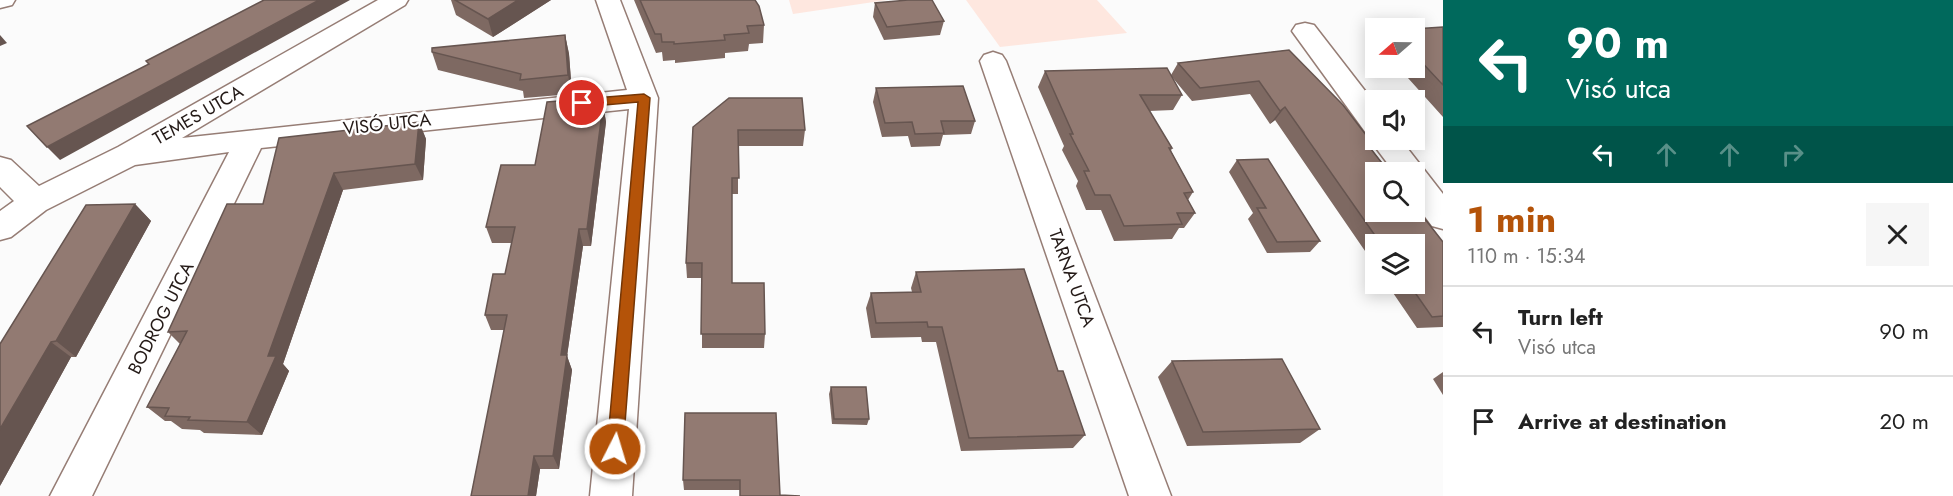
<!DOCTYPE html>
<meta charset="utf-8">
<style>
:root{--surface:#fff;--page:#f6f6f6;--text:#222;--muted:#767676;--line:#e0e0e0;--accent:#b45309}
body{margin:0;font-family:Jost,sans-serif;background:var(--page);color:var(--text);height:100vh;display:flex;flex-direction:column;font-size:22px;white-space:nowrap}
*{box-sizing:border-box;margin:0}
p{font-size:20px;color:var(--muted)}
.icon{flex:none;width:33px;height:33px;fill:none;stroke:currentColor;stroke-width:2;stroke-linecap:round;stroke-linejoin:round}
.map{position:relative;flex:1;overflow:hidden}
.side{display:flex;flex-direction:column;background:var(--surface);width:510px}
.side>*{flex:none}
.top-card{background:#00695c;color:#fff;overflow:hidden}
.needle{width:39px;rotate:250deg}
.tools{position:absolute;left:1365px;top:18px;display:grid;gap:12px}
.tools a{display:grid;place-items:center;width:60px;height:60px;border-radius:0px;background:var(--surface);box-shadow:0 3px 15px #0003;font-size:30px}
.pin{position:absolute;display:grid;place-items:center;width:51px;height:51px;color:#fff;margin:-26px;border:3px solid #fff;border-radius:50%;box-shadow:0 2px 6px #0007}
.me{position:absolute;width:66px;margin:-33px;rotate:5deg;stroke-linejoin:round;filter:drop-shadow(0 0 4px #0008)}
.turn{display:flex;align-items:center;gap:21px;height:126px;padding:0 24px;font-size:27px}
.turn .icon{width:78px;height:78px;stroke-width:2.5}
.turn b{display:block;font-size:42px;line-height:51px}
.lanes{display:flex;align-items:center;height:57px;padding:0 24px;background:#0003;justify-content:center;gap:30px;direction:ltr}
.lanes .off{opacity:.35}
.round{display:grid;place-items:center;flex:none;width:63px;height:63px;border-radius:0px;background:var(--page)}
.head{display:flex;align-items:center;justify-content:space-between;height:102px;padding:0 24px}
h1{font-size:36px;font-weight:700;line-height:45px;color:var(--accent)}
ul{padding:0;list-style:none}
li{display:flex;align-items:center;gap:18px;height:90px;padding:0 24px;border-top:2px solid var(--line)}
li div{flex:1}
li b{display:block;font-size:22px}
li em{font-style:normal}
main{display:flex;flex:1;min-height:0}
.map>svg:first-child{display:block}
.green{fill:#fee7df}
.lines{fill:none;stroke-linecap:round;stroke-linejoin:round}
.minor-casing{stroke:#967d75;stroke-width:3}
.minor{fill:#fff;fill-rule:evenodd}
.wall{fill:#7e6962}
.shaded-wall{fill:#665550}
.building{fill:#927a72;stroke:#665550;stroke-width:1.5}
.route{fill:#b45309;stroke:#753606;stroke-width:1.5}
.labels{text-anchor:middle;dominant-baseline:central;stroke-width:4.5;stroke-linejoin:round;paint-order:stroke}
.street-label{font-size:18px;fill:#241a17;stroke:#fff}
</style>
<main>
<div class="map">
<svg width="1443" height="496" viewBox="0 0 1443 496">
<rect width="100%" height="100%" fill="#fbfbfb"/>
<g class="green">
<polygon points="789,0 887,0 793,14"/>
<polygon points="966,0 1097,0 1127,33 1000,47"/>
</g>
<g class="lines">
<g class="minor-casing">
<g id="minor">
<polygon points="0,0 15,0 12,5 0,8"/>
<polygon points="378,0 408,0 405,5 182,138 627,90 596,0 620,0 658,98 632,496 590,496 629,109 261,148 92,496 50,496 229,152 135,165 46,210 11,237 0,240 0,211 14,201 0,187 0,157 11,160 39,186 118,147"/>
<polygon points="1305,23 1314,25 1376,105 1376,140 1401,140 1443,194 1443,229 1432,226 1414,202 1414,172 1394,172 1370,140 1373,135 1366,133 1292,31 1296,25"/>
<polygon points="993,52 1002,55 1006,61 1171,496 1129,496 980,61 984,55"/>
</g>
</g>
<use href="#minor" class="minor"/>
</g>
<g class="wall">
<polygon points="451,0 551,0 493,37 456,15"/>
<polygon points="634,0 755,0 764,25 763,43 749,44 748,51 725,53 725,58 675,63 675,60 663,61 662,52 656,53"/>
<polygon points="875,3 944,21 940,35 884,40 873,17"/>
<polygon points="1443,27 1443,117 1399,68 1414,68 1414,29"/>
<polygon points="565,35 569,54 572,94 524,98 523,91 438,70 432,52"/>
<polygon points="1289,50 1373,144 1370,147 1443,242 1443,327 1417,328 1387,284 1414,284 1414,244 1376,244 1376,267 1275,120 1270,124 1250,94 1192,101 1172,77 1182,95 1173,110 1149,111 1172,148 1171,151 1193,192 1188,200 1195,213 1184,228 1179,228 1172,239 1114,241 1101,210 1086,210 1076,186 1078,181 1062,150 1064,146 1038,87 1045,71 1171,75 1178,63"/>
<polygon points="876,88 975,121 971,134 943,135 940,146 911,147 908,136 882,137 873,102"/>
<polygon points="570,100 571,105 603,105 606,122 591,246 583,246 567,356 572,370 559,469 540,469 536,496 471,496 504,330 491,330 485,315 505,274 512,243 492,243 486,227 535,165"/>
<polygon points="419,122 426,139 423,180 343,190 283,364 289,371 262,435 204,433 200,430 182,429 171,421 165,421 147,407 180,344 168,332 263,204"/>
<polygon points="693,127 805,130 803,146 738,146 738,194 732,194 732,283 765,334 764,348 702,348 702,278 687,278 686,263"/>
<polygon points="1237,160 1320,241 1310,252 1267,253 1248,219 1253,213 1229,172"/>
<polygon points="135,204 151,221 76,357 71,357 0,486 86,205"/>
<polygon points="916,272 1058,371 1085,435 1073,448 961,451 936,342 922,342 921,337 871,338 866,308 871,293 912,292 911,288"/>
<polygon points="1172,361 1320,429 1300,443 1187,446 1158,377"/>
<polygon points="1443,372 1443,395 1433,379"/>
<polygon points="831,387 869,419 867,425 832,424 829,394"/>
<polygon points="685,413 780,495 800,496 740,496 740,490 684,490 683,480"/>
</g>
<g class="shaded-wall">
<polygon points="319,0 350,0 60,160 47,147"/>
<polygon points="518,0 551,0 493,37 488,19"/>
<polygon points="0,35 7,43 0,46"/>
<polygon points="565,35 569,54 572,94 568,75"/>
<polygon points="603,105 606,122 591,246 587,229"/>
<polygon points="1285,107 1275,120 1270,124 1280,111"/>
<polygon points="419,122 426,139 423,180 415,164"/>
<polygon points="334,173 343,190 283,364 289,371 262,435 247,422 268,356"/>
<polygon points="135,204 151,221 76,357 56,341"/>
<polygon points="579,229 583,246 567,356 572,370 559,469 553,456 561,355"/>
<polygon points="51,342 71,357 0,486 0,429"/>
<polygon points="534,456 540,469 536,496 528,496"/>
</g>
<g class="building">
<polygon points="264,0 319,0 47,147 27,126 149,64 146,61"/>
<polygon points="455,0 518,0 488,19"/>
<polygon points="640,0 755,0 759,6 764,25 747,26 749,33 724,35 725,40 674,44 674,42 662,42 661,34 655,34"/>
<polygon points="908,0 932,0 944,21 887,27 875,3"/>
<polygon points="1443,27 1443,85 1414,54 1414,29"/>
<polygon points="565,35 568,75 520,80 521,74 432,52 432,48"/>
<polygon points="1289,50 1343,105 1373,144 1367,144 1389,172 1376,172 1376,212 1414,212 1414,205 1443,242 1443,316 1432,317 1409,284 1414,284 1414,244 1381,244 1285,107 1280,111 1259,81 1200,88 1178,63"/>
<polygon points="1167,68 1182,95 1140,95 1172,148 1169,148 1193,192 1184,193 1195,213 1177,213 1182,224 1124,226 1110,195 1095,195 1084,171 1089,171 1070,134 1073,134 1045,71"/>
<polygon points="963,86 975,121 941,121 944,133 915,134 912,122 885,123 876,88"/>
<polygon points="729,98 802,98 805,130 738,130 739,178 732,178 732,283 764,283 765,334 701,334 702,263 686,263 693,127"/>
<polygon points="570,100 570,105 603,105 587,229 579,229 561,355 567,355 553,456 534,456 528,496 471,496 507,315 485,315 493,274 505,274 515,227 486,227 501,165 535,165 547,102"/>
<polygon points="419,122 415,164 334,173 268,356 276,356 247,422 188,420 190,417 165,416 169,408 147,407 187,331 168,332 227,204 263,204 279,138"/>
<polygon points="1268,159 1320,241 1277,242 1257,208 1266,208 1237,160"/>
<polygon points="135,204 56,341 51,342 0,429 0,344 86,205"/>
<polygon points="1024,269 1058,371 1063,371 1085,435 969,438 942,327 928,327 927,322 876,323 871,293 921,292 916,272"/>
<polygon points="1282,359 1320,429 1203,432 1172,361"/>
<polygon points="831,387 866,387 869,419 834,419"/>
<polygon points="685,413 776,413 780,495 800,496 740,496 740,480 683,480"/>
</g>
<polygon class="route" points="644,94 650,98 623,449 621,455 615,457 609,455 607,449 638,102 582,107 577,103 582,99"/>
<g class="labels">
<g class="street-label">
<text transform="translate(198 115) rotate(-30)">TEMES UTCA</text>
<text transform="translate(387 124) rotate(-6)">VISÓ UTCA</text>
<text transform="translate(1072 278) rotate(70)">TARNA UTCA</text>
<text transform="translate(161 318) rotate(-63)">BODROG UTCA</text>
</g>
</g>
</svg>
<div class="tools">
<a><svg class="needle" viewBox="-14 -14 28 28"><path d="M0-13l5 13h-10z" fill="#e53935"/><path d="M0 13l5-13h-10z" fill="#767676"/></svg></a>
<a><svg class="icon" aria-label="sound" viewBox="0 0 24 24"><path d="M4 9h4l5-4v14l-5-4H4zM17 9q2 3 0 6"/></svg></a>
<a><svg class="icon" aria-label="search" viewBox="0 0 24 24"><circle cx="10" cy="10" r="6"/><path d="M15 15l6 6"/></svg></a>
<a><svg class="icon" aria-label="layers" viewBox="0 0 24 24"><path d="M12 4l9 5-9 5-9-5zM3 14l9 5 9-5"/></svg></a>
</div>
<div class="pin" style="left:582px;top:103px;background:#d93025"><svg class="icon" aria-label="arrive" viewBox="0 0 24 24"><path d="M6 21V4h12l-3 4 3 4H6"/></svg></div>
<svg class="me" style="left:615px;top:449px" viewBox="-20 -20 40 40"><circle r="17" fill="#b45309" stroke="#fff" stroke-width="3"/><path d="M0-11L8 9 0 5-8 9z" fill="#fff"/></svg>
</div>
<section class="side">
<div class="top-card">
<div class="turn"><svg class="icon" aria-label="left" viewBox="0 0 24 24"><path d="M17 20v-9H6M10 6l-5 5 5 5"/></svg><div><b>90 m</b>Visó utca</div></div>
<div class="lanes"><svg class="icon" aria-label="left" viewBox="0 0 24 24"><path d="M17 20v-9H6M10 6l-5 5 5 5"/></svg><svg class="icon off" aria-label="ahead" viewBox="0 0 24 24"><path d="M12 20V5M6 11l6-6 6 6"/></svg><svg class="icon off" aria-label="ahead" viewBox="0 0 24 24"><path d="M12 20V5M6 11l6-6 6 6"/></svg><svg class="icon off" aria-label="right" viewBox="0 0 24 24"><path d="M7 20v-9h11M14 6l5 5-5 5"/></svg></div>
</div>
<div class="head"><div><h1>1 min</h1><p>110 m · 15:34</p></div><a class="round"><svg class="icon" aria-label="close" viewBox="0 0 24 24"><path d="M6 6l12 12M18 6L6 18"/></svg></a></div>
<ul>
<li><svg class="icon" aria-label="left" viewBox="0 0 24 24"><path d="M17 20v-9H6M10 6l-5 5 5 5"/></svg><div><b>Turn left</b><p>Visó utca</p></div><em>90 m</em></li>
<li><svg class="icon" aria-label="arrive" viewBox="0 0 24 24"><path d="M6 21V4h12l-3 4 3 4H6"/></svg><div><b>Arrive at destination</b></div><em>20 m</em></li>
</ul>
</section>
</main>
